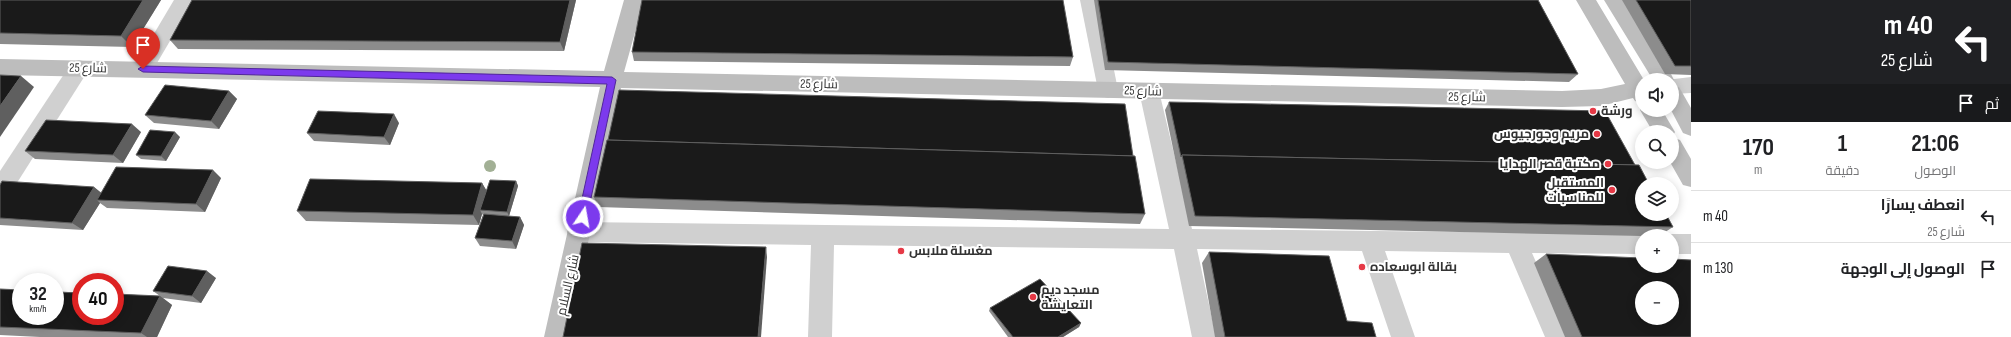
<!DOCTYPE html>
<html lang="ar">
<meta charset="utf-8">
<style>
:root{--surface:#fff;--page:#f6f6f6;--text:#202124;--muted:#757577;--line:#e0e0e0}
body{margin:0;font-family:"Sofia Sans Condensed",Cairo,sans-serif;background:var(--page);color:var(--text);direction:rtl;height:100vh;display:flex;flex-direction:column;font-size:15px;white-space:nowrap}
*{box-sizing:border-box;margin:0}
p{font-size:13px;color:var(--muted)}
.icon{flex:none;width:22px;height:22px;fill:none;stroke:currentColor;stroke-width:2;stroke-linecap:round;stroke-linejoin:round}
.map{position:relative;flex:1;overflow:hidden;direction:ltr}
.drawer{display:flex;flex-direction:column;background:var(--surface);width:320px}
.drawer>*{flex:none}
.guide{background:#202124;color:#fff;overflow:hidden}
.buttons{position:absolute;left:1635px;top:73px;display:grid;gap:8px}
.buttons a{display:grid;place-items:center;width:44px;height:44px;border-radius:50%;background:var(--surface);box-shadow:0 2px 10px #0003;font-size:20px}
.speed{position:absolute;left:12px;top:273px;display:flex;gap:8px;font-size:20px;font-weight:700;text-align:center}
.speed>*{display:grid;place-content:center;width:52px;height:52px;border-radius:50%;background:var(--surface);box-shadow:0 2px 10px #0003;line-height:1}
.speed small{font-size:10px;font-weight:400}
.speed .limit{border:6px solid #d22;background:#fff;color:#111}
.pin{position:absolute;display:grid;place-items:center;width:34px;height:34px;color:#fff;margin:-41px -17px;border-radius:50% 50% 50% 0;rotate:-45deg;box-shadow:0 0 4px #0007}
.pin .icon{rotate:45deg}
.me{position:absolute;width:44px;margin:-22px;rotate:12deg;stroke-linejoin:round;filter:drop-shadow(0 0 3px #0008)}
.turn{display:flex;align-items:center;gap:14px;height:84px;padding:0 12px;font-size:18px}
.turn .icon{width:52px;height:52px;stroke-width:2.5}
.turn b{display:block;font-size:28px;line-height:34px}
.then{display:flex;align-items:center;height:38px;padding:0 12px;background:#0003;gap:8px;font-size:15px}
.eta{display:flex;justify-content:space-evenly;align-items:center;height:68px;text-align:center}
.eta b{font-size:24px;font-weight:700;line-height:28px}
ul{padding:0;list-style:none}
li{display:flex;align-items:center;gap:12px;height:52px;padding:0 12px;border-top:1px solid var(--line)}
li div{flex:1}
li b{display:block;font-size:15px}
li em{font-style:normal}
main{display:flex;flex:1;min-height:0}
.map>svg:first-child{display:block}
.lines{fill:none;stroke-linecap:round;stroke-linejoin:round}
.street{fill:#d0d0d0;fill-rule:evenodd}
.secondary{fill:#bdbdbd;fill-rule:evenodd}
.tree{fill:#a2b095}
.wall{fill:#8c8c8c}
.shaded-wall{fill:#5f5f5f}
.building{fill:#1a1a1a;stroke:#5f5f5f;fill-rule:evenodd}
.route{fill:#7c3aed;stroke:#51269a}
.poi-dot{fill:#e63946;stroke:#fff;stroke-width:1.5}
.labels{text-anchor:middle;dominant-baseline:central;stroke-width:4;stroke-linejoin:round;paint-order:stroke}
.street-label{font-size:13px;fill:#333;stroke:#fff}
.poi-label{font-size:13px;font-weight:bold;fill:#333;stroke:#fff;text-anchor:start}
</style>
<main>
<section class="drawer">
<div class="guide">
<div class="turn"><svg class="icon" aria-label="left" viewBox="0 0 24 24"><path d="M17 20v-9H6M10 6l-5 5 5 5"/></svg><div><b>40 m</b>شارع 25</div></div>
<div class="then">ثم<svg class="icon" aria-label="arrive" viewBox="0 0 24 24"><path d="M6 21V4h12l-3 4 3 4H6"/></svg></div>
</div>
<div class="eta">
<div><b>21:06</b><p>الوصول</p></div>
<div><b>1</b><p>دقيقة</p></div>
<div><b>170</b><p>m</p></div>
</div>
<ul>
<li><svg class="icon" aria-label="left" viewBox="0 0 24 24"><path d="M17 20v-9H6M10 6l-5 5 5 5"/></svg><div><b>انعطف يسارًا</b><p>شارع 25</p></div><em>40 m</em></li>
<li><svg class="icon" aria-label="arrive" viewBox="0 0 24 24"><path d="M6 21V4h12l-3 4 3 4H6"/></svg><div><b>الوصول إلى الوجهة</b></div><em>130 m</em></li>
</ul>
</section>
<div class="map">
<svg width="1691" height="337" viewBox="0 0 1691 337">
<rect width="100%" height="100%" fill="#fff"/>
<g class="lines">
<g class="street">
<polygon points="174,0 194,0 150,75 143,77 136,75 133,69"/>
<polygon points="1080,0 1100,0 1118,90 1115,96 1108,98 1101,96 1098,90"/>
<polygon points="79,60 86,62 89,68 86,74 8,197 0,199 0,171 72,62"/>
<polygon points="1691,77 1691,93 1672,94 1672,80 1666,80"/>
<polygon points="1149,83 1156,85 1159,91 1192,229 1642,234 1648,236 1642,236 1642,254 1532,253 1569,337 1545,337 1509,253 1385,251 1415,337 1391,337 1362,251 1197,249 1216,337 1192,337 1174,249 834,245 832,337 808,337 811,245 579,242 571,239 567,232 571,225 579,222 1169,229 1139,91 1142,85"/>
<polygon points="1672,234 1691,234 1691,254 1672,254 1672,236 1666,236"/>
</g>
<g class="secondary">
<polygon points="624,0 644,0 624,72 1562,91 1601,89 1625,84 1576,0 1596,0 1644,80 1642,80 1642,103 1635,101 1633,98 1601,106 1562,107 621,88 568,337 544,337 600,87 0,75 0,59 604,71"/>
<polygon points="1604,0 1624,0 1671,74 1674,80 1672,84 1672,80 1653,80"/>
<polygon points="1672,85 1679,87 1691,108 1691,136 1683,133 1671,110"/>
<polygon points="1642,107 1642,110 1662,110 1675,132 1672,137 1680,140 1691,159 1691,187 1683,185 1670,162 1672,162 1672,132 1653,132 1640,110"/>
</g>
</g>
<circle class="tree" cx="490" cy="166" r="6"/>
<g class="wall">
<polygon points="0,0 161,0 132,47 0,44"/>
<polygon points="192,0 576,0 564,51 178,49 170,40"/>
<polygon points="1094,0 1538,0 1578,74 1569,82 1105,70"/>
<polygon points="1622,0 1691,0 1691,75 1665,74"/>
<polygon points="632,52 1073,57 1070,66 634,61"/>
<polygon points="229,91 237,99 219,129 154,123 145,115"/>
<polygon points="1169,102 1635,165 1673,227 1659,236 1642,236 1189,226 1165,110"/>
<polygon points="399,123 390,145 314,141 307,133"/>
<polygon points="141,132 123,163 35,159 25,151"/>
<polygon points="180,137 166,161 141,159 136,155"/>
<polygon points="1133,156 1145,214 1140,224 598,207 594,197"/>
<polygon points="221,178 205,212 107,208 100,203 83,230 0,225 0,185 94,187 101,193"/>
<polygon points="516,181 518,186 509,216 520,217 524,225 516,249 480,246 475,238 483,215 482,214 479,225 306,221 297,211 482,183 486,190"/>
<polygon points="1209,252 1347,321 1376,337 1215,337 1202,263"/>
<polygon points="1546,254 1691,337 1565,337 1534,263"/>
<polygon points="216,278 201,303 163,298 172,305 157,337 40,337 0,335 0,289 160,296 153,291"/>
<polygon points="990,308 1081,323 1079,327 1063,337 1008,337 989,311"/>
</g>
<g class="shaded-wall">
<polygon points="143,0 161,0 132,47 121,36"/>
<polygon points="570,0 576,0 564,51 560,42"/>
<polygon points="21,76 34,87 0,137 0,106"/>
<polygon points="229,91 237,99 219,129 211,121"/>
<polygon points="394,114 399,123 390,145 384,137"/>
<polygon points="132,124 141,132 123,163 113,155"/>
<polygon points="175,132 180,137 166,161 161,156"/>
<polygon points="213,170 221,178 205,212 196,204"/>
<polygon points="516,181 518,186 509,216 507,212"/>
<polygon points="482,183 488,193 480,210 482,214 479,225 473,215"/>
<polygon points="94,187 104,195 97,200 100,203 83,230 72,223"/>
<polygon points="520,217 524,225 516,249 512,241"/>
<polygon points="766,247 767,257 761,337 758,337"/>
<polygon points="207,271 216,278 201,303 192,296"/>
<polygon points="160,296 172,305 157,337 147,337 141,333"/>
<polygon points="1081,323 1079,327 1063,337 1058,337"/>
</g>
<g class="building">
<polygon points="0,0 143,0 121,36 0,33"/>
<polygon points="192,0 570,0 560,42 170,40"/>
<polygon points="642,0 1063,0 1073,57 632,52"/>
<polygon points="1098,0 1538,0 1578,74 1108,62"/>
<polygon points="1636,0 1691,0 1691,66 1675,66"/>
<polygon points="0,75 21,76 0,106"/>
<polygon points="165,85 229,91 211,121 145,115"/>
<polygon points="619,90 1125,104 1133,156 608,140"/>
<polygon points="1169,102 1605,111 1635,165 1182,155 1181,157"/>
<polygon points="318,111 394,114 384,137 307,133"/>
<polygon points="46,120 132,124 113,155 25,151"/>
<polygon points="150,130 175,132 161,156 136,155"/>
<polygon points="607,140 1135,156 1145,214 594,197"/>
<polygon points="1182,155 1639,165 1649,184 1642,184 1642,214 1666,214 1673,227 1195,216"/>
<polygon points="116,167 213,170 196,204 97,200"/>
<polygon points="310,179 482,183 473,215 297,211"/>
<polygon points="490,180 516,181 507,212 480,210"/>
<polygon points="2,181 94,187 72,223 0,218 0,185"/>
<polygon points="484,214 520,217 512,241 475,238"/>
<polygon points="582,243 766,247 758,337 563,337"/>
<polygon points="1209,252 1329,256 1347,321 1372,323 1376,337 1225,337"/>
<path d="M1546,254L1642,258V266H1672V259L1691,260V337H1582ZM1642,288H1672V318H1642Z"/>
<polygon points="168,266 207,271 192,296 153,291"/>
<polygon points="1040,279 1081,323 1058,337 1013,337 990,308"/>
<polygon points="0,289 21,290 21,316 55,316 55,292 81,293 81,316 115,316 115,294 160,296 141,333 0,327"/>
</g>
<polygon class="route" points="143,66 612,77 616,80 587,217 583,221 578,217 607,84 143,72 138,69"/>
<g class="poi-dot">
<circle cx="1593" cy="111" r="4"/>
<circle cx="1597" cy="134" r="4"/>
<circle cx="1608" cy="164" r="4"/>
<circle cx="1612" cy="190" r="4"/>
<circle cx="901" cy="251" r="4"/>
<circle cx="1362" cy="267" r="4"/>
<circle cx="1033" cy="297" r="4"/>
</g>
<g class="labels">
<g class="street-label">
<text transform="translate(88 68) rotate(1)">شارع 25</text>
<text transform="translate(819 84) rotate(1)">شارع 25</text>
<text transform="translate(1143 91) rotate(2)">شارع 25</text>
<text transform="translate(1467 97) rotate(1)">شارع 25</text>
<text transform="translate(568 285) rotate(-77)">شارع السلام</text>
</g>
<g class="poi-label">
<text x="1601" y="111">ورشة</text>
<text x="1589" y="134" text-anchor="end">مريم وجورجيوس</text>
<text x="1600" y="164" text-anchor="end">مكتبة قصر الهدايا</text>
<text x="1604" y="183" text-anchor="end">المستقبل<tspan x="1604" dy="15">للمناسبات</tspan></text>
<text x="909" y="251">مغسلة ملابس</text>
<text x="1370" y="267">بقالة ابوسعاده</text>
<text x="1041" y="290">مسجد ديم<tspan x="1041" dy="15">التعايشة</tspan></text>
</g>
</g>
</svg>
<div class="buttons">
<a><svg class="icon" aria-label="sound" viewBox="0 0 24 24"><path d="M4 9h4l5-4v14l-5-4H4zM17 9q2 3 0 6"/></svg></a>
<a><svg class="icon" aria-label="search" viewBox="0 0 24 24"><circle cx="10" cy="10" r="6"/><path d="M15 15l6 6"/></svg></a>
<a><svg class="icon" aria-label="layers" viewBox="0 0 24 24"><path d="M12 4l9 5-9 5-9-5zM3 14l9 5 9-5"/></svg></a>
<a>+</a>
<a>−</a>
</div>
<div class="speed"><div>32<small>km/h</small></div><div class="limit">40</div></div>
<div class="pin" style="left:143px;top:69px;background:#d93025"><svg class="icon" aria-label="arrive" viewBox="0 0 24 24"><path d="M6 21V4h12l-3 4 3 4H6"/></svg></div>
<svg class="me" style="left:583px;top:217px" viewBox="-20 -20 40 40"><circle r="17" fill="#7c3aed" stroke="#fff" stroke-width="3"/><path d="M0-11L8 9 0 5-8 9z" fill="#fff"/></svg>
</div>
</main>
